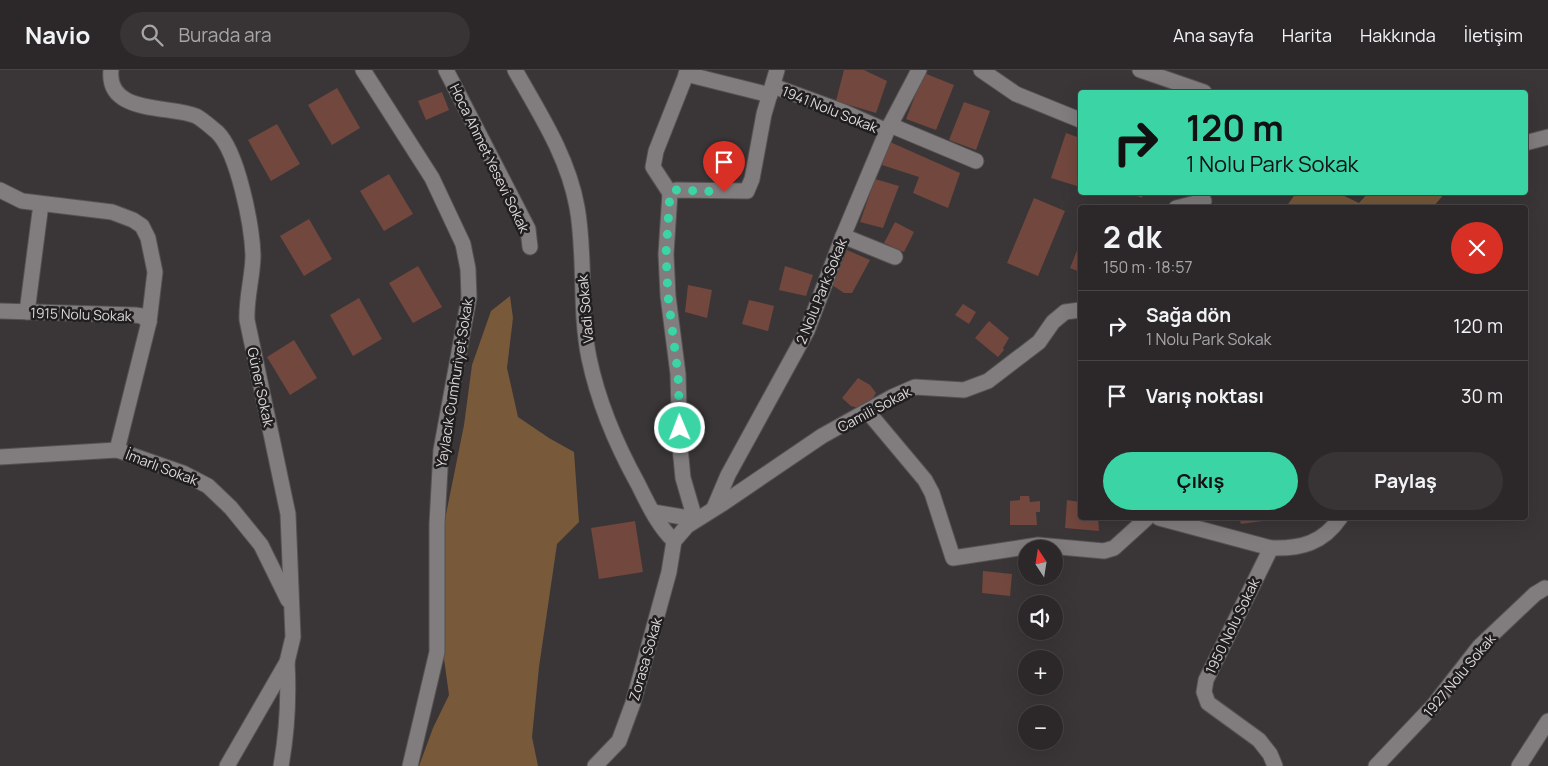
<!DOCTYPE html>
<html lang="tr">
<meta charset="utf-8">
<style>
:root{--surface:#2c2829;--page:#383435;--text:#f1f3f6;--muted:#a6a6a8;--line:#484446;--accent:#3ad4a5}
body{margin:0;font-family:Manrope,sans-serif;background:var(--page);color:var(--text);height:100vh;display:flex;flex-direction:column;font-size:19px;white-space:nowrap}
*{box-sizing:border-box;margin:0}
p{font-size:16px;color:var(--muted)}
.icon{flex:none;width:28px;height:28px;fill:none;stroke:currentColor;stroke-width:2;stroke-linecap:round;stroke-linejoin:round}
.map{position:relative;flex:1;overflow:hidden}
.panel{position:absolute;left:1078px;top:135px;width:450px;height:315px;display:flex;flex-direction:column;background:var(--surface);border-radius:5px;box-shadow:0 5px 20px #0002,0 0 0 1px var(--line)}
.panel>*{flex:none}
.guide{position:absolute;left:1078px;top:20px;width:450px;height:105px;border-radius:5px;box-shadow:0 5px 20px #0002,0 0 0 1px var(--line);background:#3ad4a5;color:#111;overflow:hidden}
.needle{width:32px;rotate:348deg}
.buttons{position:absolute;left:1018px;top:470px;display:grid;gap:10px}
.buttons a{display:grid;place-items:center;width:45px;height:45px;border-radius:50%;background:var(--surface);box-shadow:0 5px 20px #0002,0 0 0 1px var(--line);font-size:25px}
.pin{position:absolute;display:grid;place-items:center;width:42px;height:42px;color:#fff;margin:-51px -21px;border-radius:50% 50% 50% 0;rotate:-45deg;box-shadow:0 0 5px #0007}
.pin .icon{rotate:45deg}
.me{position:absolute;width:55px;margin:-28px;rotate:359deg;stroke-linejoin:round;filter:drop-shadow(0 0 4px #0008)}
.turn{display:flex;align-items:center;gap:18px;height:105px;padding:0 25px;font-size:22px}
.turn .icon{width:65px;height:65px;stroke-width:2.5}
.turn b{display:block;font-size:35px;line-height:42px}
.round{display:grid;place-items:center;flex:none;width:52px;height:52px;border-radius:26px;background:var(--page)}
.head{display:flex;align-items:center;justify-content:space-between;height:85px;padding:0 25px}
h1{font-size:30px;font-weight:700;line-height:38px}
.button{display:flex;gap:10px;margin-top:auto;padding:10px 25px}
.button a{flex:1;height:58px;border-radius:30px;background:var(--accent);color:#111;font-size:20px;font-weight:700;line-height:58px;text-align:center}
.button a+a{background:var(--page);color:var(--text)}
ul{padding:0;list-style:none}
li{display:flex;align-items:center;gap:15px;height:70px;padding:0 25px;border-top:1px solid var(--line)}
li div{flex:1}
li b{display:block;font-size:19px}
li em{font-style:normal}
header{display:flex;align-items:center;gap:30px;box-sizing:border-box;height:70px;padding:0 25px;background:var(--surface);border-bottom:1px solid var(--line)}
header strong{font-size:24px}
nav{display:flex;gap:28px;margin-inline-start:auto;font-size:18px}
.search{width:350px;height:45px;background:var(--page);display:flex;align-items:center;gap:12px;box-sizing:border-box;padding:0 18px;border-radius:28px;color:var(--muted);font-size:19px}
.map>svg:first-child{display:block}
.forest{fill:#78593a}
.building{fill:#72473e}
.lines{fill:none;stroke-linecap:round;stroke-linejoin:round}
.minor-casing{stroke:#555252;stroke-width:17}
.minor{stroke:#817c7e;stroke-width:15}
.route{stroke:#3ad4a5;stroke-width:9;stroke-dasharray:0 16.2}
.labels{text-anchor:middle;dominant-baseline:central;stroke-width:5;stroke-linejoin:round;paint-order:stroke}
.street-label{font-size:14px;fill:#dbd9d9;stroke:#201e1e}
</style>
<header>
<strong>Navio</strong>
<div class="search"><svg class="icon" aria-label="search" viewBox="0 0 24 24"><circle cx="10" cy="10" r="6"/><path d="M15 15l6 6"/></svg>Burada ara</div>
<nav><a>Ana sayfa</a><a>Harita</a><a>Hakkında</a><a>İletişim</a></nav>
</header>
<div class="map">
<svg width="1548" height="696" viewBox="0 0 1548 696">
<rect width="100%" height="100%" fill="#3a3637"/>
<g class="forest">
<polygon points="1296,123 1338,123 1359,133 1368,123 1445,123 1433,137 1286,137"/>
<polygon points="510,226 513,248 507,298 518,347 549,368 574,382 579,452 557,474 539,597 532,667 538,696 419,696 433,658 449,625 433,509 464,355 472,295 491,241"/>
</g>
<g class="building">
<polygon points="844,0 864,0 887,11 876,43 836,31"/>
<polygon points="924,3 954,15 936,60 906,49"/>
<polygon points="337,18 360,58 332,75 308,35"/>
<polygon points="442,22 449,40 426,50 418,31"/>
<polygon points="964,32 990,41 976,80 949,70"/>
<polygon points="277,54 300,94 271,111 248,70"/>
<polygon points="1066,63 1080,68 1080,117 1051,108"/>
<polygon points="890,72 960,103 948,138 913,123 919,107 882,95"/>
<polygon points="389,104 413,144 384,161 360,121"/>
<polygon points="875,109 899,116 883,158 860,152"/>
<polygon points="1126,122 1144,122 1142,128"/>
<polygon points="1034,128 1065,141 1038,206 1007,193"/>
<polygon points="309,149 332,189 304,206 280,166"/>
<polygon points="895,152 914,162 904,182 884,173"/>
<polygon points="1080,173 1080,202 1070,198"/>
<polygon points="847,180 870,190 852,223 844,223 832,215"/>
<polygon points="418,196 442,237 413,253 389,213"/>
<polygon points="785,196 813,205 806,226 779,220"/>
<polygon points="688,215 712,220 707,248 685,242"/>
<polygon points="359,228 382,269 353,286 330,245"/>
<polygon points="749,230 774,236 768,261 742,254"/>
<polygon points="963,234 976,242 969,254 955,245"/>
<polygon points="989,251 1009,268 1003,278 1004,280 998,287 975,268"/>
<polygon points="294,270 317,308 290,325 267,287"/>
<polygon points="858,308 870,315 876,323 868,336 862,339 851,336 842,328"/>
<polygon points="1020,426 1029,426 1030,432 1040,431 1040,442 1036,442 1037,455 1010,455 1010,431 1020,430"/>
<polygon points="1067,430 1080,432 1080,448 1098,448 1099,461 1065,458"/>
<polygon points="1239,448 1270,448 1270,450 1241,454"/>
<polygon points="635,451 643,502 599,509 591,458"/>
<polygon points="983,501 1012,504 1010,526 982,523"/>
</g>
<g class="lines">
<g class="minor-casing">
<g id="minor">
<path d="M111,0C106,45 171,35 196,46C202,49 211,57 217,62C238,82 252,156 253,185C253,206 246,227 247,250L288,444L293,567L287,592L227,696"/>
<polyline points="363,0 432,108 463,174 468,199 469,228 441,380 437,454 437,582 410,696"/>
<polyline points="446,0 528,159 530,177"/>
<path d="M515,0C540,44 568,87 577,137C586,186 579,239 589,288C598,331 617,376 638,414C648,434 658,456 674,471"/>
<polyline points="981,0 1016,24 1080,50"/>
<polyline points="1140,0 1204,22"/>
<polyline points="686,4 770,25"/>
<polyline points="773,16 844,42 887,61"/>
<polyline points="890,55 976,91"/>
<polyline points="1525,73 1548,67"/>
<polyline points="0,120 22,131 112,142 133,150 142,156 148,168 155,202 149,252"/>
<polyline points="670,123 653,97 656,81 688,0"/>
<polyline points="1176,138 1204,131"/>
<polyline points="843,166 895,187"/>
<polyline points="0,241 135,245 142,246 149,252 117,380"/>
<polyline points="27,242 41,134"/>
<polyline points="868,342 925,410 932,423 953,488 1038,475 1104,481 1114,478 1147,448"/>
<polyline points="0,387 117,380 183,403 208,416 231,438 261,475 288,530"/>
<polyline points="714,438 728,405 807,261 843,166 887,61 919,0"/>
<polyline points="653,442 695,449 683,408 680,377 678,304 668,226 666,184 670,123 676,120 747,121 752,109 764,44 777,0"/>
<path d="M1159,448L1271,478C1301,479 1323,473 1340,448"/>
<polyline points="1271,478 1206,610 1204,622 1208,633 1259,670 1270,684 1275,696"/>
<path d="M281,696C287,662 289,627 287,592"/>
<polyline points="595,696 619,671 633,633 669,502 674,471 687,456 722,434 822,366 892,327 915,317 964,320 988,311 1039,272 1053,252 1065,242 1080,240"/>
<polyline points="1376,696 1433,636 1479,577 1535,524 1545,518"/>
<polyline points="1519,696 1548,651"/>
</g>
</g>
<use href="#minor" class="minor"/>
</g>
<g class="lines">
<polyline class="route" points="680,358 678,304 668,226 666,184 670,123 676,120 724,122"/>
</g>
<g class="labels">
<g class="street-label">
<text transform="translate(830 39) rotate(22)">1941 Nolu Sokak</text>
<text transform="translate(490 88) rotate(64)">Hoca Ahmet Yesevi Sokak</text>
<text transform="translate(821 221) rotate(-68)">2 Nolu Park Sokak</text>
<text transform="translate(585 239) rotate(-95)">Vadi Sokak</text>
<text transform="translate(81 244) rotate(2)">1915 Nolu Sokak</text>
<text transform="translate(454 313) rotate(-81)">Yaylacık Cumhuriyet Sokak</text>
<text transform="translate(261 317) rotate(78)">Güner Sokak</text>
<text transform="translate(874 339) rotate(-28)">Camili Sokak</text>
<text transform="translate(162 397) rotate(21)">İmarlı Sokak</text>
<text transform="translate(1232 556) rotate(-64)">1950 Nolu Sokak</text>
<text transform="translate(645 589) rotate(-74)">Zorasa Sokak</text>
<text transform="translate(1459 605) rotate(-50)">1927 Nolu Sokak</text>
</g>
</g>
</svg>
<div class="buttons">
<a><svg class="needle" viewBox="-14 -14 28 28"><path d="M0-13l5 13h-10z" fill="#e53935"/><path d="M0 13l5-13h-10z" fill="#a6a6a8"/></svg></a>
<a><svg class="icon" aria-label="sound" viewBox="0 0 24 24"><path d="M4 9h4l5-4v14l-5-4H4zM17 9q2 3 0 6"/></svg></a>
<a>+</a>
<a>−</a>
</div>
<div class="pin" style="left:724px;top:122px;background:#d93025"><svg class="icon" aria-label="arrive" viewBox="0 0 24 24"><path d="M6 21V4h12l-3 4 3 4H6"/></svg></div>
<svg class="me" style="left:680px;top:358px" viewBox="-20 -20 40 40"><circle r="17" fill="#3ad4a5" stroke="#fff" stroke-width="3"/><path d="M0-11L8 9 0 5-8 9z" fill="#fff"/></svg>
<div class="guide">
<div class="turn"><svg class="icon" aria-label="right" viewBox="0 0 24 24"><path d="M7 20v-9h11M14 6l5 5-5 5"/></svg><div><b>120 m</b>1 Nolu Park Sokak</div></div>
</div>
<section class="panel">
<div class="head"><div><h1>2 dk</h1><p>150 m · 18:57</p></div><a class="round" style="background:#d93025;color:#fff"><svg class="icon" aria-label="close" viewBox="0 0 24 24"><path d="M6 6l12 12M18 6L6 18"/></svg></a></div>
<ul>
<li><svg class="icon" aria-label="right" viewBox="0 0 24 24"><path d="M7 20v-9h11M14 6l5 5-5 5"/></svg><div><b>Sağa dön</b><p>1 Nolu Park Sokak</p></div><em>120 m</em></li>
<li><svg class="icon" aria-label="arrive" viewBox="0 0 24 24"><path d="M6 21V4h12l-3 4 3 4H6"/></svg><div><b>Varış noktası</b></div><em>30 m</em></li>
</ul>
<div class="button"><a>Çıkış</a><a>Paylaş</a></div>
</section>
</div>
